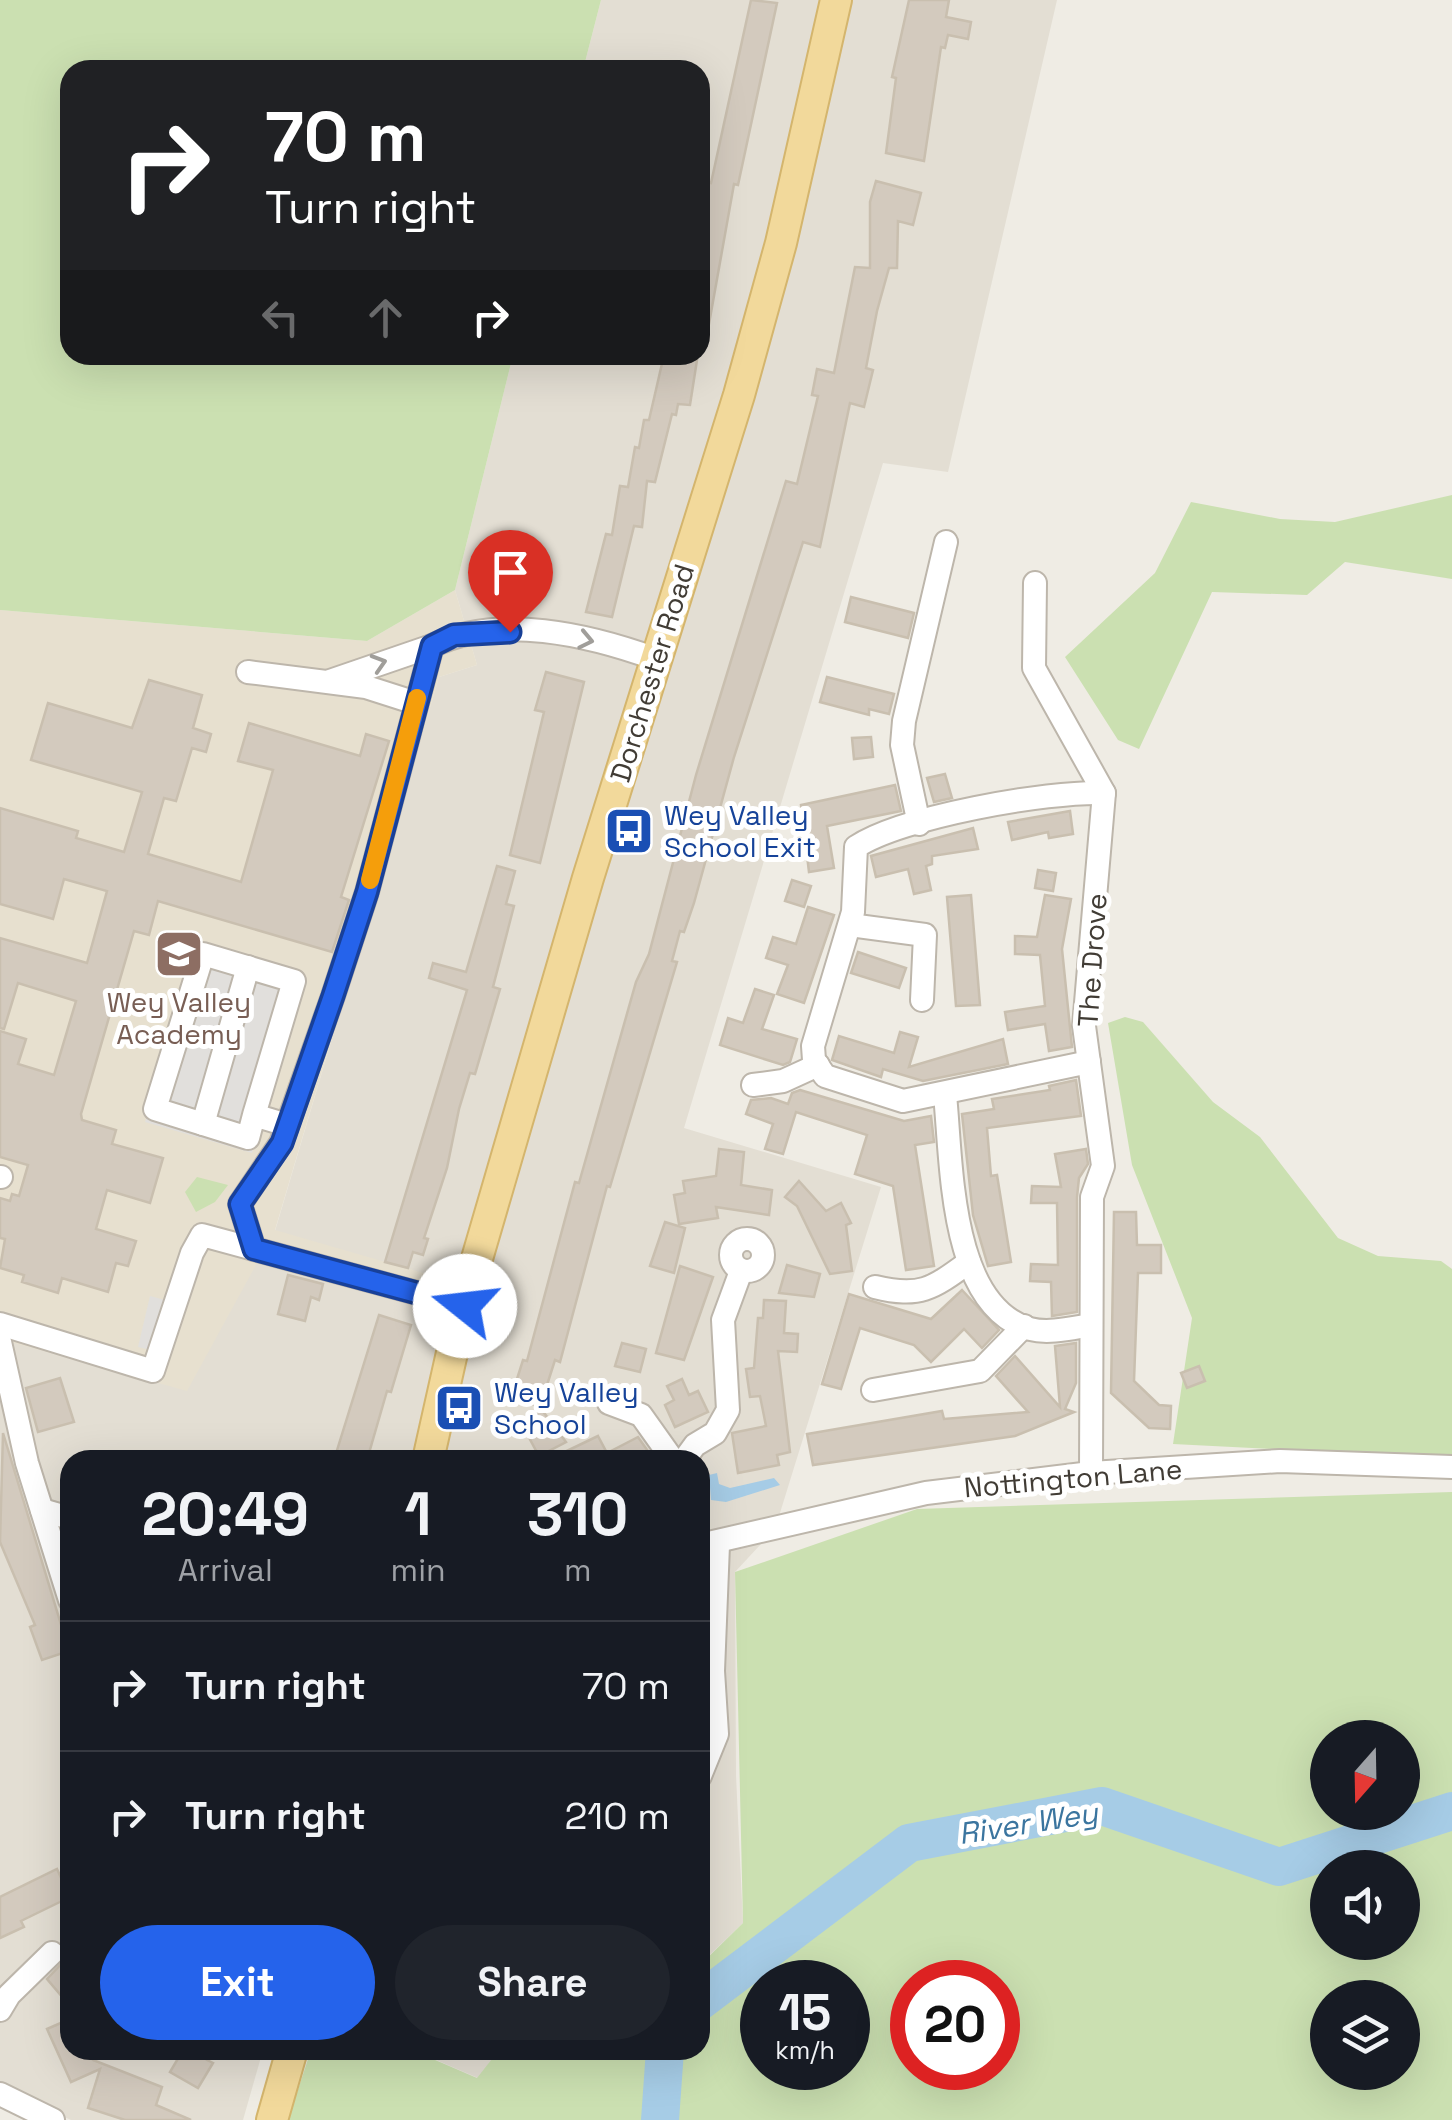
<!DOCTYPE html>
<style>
:root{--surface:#171b24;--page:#20242c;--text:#f1f3f6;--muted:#9ea1a6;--line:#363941;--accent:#2563eb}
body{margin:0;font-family:"Space Grotesk",sans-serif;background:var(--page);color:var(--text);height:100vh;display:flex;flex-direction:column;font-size:38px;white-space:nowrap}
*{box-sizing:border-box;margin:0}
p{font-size:32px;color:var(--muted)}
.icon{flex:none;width:55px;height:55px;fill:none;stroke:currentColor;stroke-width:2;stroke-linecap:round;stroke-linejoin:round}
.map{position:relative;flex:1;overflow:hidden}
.drawer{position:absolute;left:60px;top:1450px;width:650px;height:610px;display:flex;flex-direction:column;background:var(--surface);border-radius:30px;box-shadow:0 10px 40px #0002}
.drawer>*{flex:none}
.guide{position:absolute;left:60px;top:60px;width:650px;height:305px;border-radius:30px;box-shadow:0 10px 40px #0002;background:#202124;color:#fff;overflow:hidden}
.needle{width:65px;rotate:200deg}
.controls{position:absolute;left:1310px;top:1720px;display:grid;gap:20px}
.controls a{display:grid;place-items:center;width:110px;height:110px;border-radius:50%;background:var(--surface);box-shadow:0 10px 40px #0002;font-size:50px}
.speed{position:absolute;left:740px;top:1960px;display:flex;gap:20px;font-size:50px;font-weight:700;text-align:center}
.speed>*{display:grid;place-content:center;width:130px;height:130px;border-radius:50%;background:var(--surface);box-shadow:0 10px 40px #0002;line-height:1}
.speed small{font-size:25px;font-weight:400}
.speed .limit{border:15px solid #d22;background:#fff;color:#111}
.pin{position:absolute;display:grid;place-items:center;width:85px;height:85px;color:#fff;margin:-102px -42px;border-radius:50% 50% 50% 0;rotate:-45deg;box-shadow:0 0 10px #0007}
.pin .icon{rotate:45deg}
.me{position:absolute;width:110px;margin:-55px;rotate:286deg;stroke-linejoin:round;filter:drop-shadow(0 0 8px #0008)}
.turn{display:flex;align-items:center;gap:35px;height:210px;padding:0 40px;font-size:45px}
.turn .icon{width:130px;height:130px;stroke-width:2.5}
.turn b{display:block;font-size:70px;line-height:85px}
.lanes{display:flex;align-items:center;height:95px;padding:0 40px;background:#0003;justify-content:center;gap:50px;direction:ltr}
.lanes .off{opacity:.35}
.eta{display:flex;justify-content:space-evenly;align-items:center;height:170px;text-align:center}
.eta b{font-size:60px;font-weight:700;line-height:70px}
.cta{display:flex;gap:20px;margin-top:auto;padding:20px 40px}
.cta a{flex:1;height:115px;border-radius:60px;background:var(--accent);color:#fff;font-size:40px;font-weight:700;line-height:115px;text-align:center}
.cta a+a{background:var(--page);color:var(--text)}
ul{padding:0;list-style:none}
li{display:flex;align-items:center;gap:30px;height:130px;padding:0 40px;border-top:2px solid var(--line)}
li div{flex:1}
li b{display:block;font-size:38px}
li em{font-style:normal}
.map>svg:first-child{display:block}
.residential{fill:#e3ded3}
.education{fill:#e7e0cf}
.green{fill:#cbe0b1;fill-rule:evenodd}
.parking{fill:#e1dfdc}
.water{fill:#a6cce6}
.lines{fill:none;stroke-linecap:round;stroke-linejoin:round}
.river{stroke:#a6cce6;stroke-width:38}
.building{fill:#d3cabe;stroke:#c9bfaf;stroke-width:2.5}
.minor-casing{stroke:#bdb6ab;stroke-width:26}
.major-casing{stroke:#d4b56d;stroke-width:34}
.minor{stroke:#fff;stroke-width:22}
.major{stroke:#f2d99b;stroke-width:30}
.oneway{stroke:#a09e9a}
.route-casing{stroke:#184099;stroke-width:25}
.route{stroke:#2563eb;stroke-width:18}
.slow{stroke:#f59e0b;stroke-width:18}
.labels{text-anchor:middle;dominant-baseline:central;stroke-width:10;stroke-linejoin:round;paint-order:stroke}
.street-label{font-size:28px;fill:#413c35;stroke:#fff}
.transit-label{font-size:28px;fill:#164399;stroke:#fff;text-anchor:start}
.education-label{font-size:28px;fill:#785e54;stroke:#fff}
.water-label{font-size:30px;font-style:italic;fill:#3b759f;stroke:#fff}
</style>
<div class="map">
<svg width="1452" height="2120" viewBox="0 0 1452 2120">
<rect width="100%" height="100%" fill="#efece4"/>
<g class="residential">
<polygon points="601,0 1057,0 948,472 883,463 684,1128 881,1187 775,1529 735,1572 736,1776 743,1923 700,1964 700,1460 70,1460 70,2050 263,2050 243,2120 71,2120 0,2087 0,1339 263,1252 435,1277 275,1231 439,677 477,665 455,590 513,355 700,355 700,70 583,70"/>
<polygon points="413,2050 499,2050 478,2078"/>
</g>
<polygon class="education" points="455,590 477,665 439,677 275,1230 437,1277 420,1286 263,1252 187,1391 0,1339 0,610 367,641"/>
<g class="green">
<polygon points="0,0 601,0 583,70 70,70 70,355 513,355 455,590 367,641 0,610"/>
<polygon points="1452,495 1452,579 1345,562 1307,595 1212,592 1139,749 1118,740 1065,657 1155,573 1191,502 1280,519 1335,522"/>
<polygon points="1125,1017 1143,1022 1213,1102 1260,1137 1338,1238 1378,1256 1441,1261 1452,1269 1452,1458 1173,1444 1192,1318 1132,1165 1108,1023"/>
<polygon points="197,1177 228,1185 215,1202 196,1212 185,1192"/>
<path d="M1452,1492V2120H288L311,2050H412L477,2078L499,2050H700V1965L743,1923L735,1572L917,1509ZM1328,1738H1402V1812H1328ZM1328,1868H1402V1942H1328ZM762,1982H848V2068H762ZM912,1982H998V2068H912ZM1328,1998H1402V2072H1328Z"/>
</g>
<g class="parking">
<polygon points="197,943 304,974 252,1153 145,1122"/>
<polygon points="150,1296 165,1300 150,1350 138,1347"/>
</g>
<polygon class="water" points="717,1473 719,1484 730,1488 774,1478 780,1485 726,1502 711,1500 709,1475"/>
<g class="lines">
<g class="river">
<polyline points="700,2001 909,1843 1102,1806 1279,1867 1452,1811"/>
<polyline points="660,2120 665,2050"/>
</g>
</g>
<g class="building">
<polygon points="751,0 777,3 738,185 734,184 709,324 700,323 700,206 704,182 711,183"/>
<polygon points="909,0 949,0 946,17 971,22 968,39 948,35 945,48 941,47 924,161 886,153 896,78 892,77"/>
<polygon points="876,181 921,193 913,225 898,221 897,268 889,268 877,311 866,368 873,370 864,407 850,403 820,547 803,542 734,757 694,903 684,932 680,931 672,961 677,962 610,1187 607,1186 560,1362 555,1360 540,1407 511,1398 523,1360 527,1361 575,1182 579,1183 636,982 649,954 696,775 786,481 797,484 818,396 812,395 817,369 834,373 855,267 870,268 870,202"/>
<polygon points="664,355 697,360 690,405 678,404 676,415 672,414 655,482 647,481 642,527 634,526 612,617 586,612 606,534 612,535 620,486 628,487 635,447 639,448 644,420 649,420"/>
<polygon points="851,597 914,613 908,638 845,622"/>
<polygon points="546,672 584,682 540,863 510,855 544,712 535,710"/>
<polygon points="827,677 894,694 889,714 869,709 869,715 820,702"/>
<polygon points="149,680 202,695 193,728 211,734 206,752 192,748 176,801 164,798 148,854 241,882 273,770 238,761 249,723 360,756 366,734 389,741 341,897 349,900 332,952 158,901 149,935 134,931 81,1114 82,1120 116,1130 112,1144 163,1158 150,1203 107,1190 96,1229 136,1241 128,1266 116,1263 108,1292 62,1278 58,1293 22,1282 24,1275 0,1268 5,1239 0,1238 0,1198 10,1201 12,1194 19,1196 28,1165 0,1157 0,1031 26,1039 18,1064 54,1075 76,1001 18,983 4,1029 0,1028 0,938 87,963 107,891 64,879 53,919 0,904 0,808 78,831 76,838 124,852 142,792 31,760 48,703 132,728"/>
<polygon points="871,737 873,757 854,759 852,738"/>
<polygon points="945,774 952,798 934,802 927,778"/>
<polygon points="895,785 901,811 827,826 834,868 809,872 801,805"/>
<polygon points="1070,811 1073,834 1049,838 1048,832 1012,840 1008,822"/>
<polygon points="973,828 978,849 932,856 932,864 926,866 931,890 914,894 908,869 876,877 871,856"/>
<polygon points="497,866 515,871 506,904 514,906 493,987 500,989 475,1074 470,1073 459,1109 447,1168 424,1238 428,1239 423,1255 413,1252 408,1268 385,1262 467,990 429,978 433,963 466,972"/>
<polygon points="1038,870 1056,873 1053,891 1035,888"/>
<polygon points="792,880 811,886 804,907 785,901"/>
<polygon points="971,895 980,1005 956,1006 947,897"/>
<polygon points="1045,895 1071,899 1062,949 1072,1047 1049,1051 1045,1024 1008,1030 1005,1012 1045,1006 1040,955 1015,954 1015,936 1037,937"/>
<polygon points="808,907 834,915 804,1003 777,994 788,965 766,958 773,937 796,944"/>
<polygon points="858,952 906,968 899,988 851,973"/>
<polygon points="755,989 774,995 762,1029 797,1039 790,1062 783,1065 720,1045 728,1018 743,1023"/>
<polygon points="900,1032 918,1037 909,1067 1003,1039 1008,1064 923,1081 883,1069 881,1077 832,1060 839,1036 894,1053"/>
<polygon points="1076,1080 1081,1116 987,1128 991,1176 997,1175 1011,1262 988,1266 973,1215 962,1114 994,1109 992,1099 1050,1090 1049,1086"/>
<polygon points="800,1090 904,1121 931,1116 934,1142 915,1145 934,1266 906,1270 893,1186 855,1174 867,1135 796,1112 783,1154 765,1149 773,1124 746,1114 751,1100 771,1098 788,1104 792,1093"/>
<polygon points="719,1149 744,1152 741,1185 772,1190 769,1215 716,1207 718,1218 679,1224 674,1195 685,1193 683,1181 716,1176"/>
<polygon points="1086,1149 1088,1164 1079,1178 1077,1197 1077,1312 1052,1316 1051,1282 1030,1281 1031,1264 1058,1265 1057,1203 1031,1203 1032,1186 1061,1187 1055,1154"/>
<polygon points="799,1181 826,1211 841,1203 851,1223 846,1225 852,1271 830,1274 797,1206 785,1197"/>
<polygon points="1114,1212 1136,1212 1137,1245 1161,1245 1161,1273 1138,1273 1134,1381 1159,1405 1171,1406 1170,1429 1149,1428 1111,1393"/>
<polygon points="665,1222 685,1228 674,1273 650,1266"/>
<polygon points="787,1265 820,1274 814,1297 779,1293"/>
<polygon points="680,1266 713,1277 684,1360 656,1353"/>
<polygon points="288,1275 323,1284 319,1300 311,1297 305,1321 278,1314"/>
<polygon points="962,1290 999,1330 982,1348 964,1329 931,1362 914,1345 860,1328 841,1389 822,1384 849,1294 931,1319"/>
<polygon points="764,1300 786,1301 784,1333 798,1334 797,1352 778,1351 790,1452 777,1455 779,1465 738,1473 732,1433 766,1426 760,1396 750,1397 746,1369 754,1368 758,1318 763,1318"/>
<polygon points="379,1315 411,1325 391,1392 387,1391 367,1460 334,1460"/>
<polygon points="622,1343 646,1349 640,1372 615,1366"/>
<polygon points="1076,1343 1076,1383 1065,1409 1074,1412 1015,1436 813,1465 807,1434 942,1411 944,1419 1028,1412 996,1376 1015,1356 1060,1407 1055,1346"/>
<polygon points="1199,1366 1205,1381 1187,1388 1181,1373"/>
<polygon points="60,1378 74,1422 38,1432 26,1388"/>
<polygon points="682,1379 689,1395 698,1391 708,1412 675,1427 665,1405 674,1400 667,1386"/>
<polygon points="542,1410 566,1442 539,1456 520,1421"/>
<polygon points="3,1433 69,1651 42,1660 30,1627 35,1625 0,1542"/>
<polygon points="598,1436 607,1453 638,1437 650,1454 638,1460 548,1460"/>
<polygon points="57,1869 70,1897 21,1921 24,1927 0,1938 0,1897"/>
<polygon points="65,1960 70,1966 70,2006 47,1979"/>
<polygon points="70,2019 70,2050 88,2050 93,2060 162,2087 156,2105 191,2120 125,2120 88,2108 100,2069 71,2082 47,2029"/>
<polygon points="183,2050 212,2050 207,2060 213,2063 198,2088 170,2072"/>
</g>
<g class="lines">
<g class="minor-casing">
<g id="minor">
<polyline points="1035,583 1034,668 1104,793 1084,1026 1103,1166 1092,1197 1091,1473"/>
<polyline points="248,672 366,687 416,703"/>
<polyline points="330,681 432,646"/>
<polyline points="919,824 902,745 904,721 946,542"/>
<polyline points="850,925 925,935 922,1000"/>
<path d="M1089,1062L903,1101L825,1076L814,1060L813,1046L853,912L856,847C901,817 1047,791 1104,793"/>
<polyline points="753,1085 783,1081 818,1065"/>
<path d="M945,1095C952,1162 949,1306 1030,1329C1049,1334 1072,1328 1091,1325"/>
<polyline points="254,1115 248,1138 155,1109 203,954 294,981 254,1115 287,1125"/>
<polyline points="203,1124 248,967"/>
<polyline points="0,1177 1,1177"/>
<circle cx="747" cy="1255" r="16"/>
<path d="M254,1249L240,1204L281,1143L333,996L367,892L432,646C498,613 590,635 656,659"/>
<path d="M875,1287C920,1298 932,1289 969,1262"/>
<polyline points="0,1324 153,1371 192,1253 202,1235 465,1306"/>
<polyline points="0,1342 27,1463 70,1600"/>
<polyline points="873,1390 980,1371 1024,1326"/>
<polyline points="609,1403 641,1415 673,1460"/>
<polyline points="684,1460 695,1445 715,1433 728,1410 723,1320 741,1271"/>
<polyline points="42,1510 70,1518"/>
<polyline points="700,1545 926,1493 1091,1473 1280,1461 1452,1467"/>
<polyline points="700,1776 717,1734 713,1671 718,1545"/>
<polyline points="0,2010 9,1995 52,1953"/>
<polyline points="0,2094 53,2120"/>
</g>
</g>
<g class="major-casing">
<g id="major">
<polyline points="428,1460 460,1317 588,878 739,395 781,243 836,0"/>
<polyline points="272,2120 292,2050"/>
</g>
</g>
<use href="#minor" class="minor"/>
<use href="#major" class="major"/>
</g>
<defs><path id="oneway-chevron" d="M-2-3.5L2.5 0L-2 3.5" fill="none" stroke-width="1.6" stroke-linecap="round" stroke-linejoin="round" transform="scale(2.5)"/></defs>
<g class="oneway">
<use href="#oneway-chevron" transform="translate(586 640) rotate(12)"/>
<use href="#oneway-chevron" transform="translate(379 663) rotate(-17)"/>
</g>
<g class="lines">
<g class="route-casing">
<polyline id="route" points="465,1306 254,1249 240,1204 282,1143 333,996 367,892 432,646 454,635 510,632"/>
</g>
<use href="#route" class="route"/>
<polyline class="slow" points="370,880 417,698"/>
</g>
<defs>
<g id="bus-square" transform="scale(2.5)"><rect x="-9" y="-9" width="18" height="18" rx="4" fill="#1a4fb4" stroke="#fff"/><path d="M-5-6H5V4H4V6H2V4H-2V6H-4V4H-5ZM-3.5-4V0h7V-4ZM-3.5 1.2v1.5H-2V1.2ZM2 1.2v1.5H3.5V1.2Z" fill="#fff"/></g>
<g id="school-square" transform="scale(2.5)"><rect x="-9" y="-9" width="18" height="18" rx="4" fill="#8d6e63" stroke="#fff"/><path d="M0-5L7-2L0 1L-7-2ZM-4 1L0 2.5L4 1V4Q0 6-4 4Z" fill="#fff"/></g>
</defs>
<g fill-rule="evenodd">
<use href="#bus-square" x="629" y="831"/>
<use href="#school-square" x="179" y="954"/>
<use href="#bus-square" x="459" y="1408"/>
</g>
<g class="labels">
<g class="street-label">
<text transform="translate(652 673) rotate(-73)">Dorchester Road</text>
<text transform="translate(1092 960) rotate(-86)">The Drove</text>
<text transform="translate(1073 1478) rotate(-5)">Nottington Lane</text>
</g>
<g class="transit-label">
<text x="664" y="815">Wey Valley<tspan x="664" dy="32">School Exit</tspan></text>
<text x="494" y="1392">Wey Valley<tspan x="494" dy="32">School</tspan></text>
</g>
<g class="education-label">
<text x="179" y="1002">Wey Valley<tspan x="179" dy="32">Academy</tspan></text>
</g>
<g class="water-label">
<text transform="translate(1028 1823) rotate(-9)">River Wey</text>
</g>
</g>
</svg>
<div class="controls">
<a><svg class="needle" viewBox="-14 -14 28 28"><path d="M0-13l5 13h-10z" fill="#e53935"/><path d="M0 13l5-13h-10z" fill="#9ea1a6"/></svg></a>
<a><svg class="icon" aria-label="sound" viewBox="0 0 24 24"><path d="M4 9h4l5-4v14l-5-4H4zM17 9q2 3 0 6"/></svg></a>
<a><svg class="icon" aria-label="layers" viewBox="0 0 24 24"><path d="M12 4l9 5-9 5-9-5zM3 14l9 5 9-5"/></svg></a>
</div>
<div class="speed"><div>15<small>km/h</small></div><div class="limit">20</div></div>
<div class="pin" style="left:510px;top:632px;background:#d93025"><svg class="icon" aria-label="arrive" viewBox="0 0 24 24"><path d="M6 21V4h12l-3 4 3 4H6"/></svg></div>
<svg class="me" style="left:465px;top:1306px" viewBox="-20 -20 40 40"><circle r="19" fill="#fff"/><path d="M0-13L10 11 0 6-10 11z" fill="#2563eb"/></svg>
<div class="guide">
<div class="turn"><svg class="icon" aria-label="right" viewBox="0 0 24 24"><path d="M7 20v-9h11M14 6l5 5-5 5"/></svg><div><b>70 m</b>Turn right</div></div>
<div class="lanes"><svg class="icon off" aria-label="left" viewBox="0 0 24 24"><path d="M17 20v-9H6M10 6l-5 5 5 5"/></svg><svg class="icon off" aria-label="ahead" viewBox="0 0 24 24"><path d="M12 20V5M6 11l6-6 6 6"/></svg><svg class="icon" aria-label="right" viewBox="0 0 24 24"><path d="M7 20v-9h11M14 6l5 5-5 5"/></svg></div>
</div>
<section class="drawer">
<div class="eta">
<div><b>20:49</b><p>Arrival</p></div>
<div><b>1</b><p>min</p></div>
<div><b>310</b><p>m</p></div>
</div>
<ul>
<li><svg class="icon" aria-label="right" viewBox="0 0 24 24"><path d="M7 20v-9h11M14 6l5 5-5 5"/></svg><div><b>Turn right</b></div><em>70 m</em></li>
<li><svg class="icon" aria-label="right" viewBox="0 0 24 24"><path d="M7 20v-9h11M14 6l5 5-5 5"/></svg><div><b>Turn right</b></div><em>210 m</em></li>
</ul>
<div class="cta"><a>Exit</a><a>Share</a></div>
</section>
</div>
